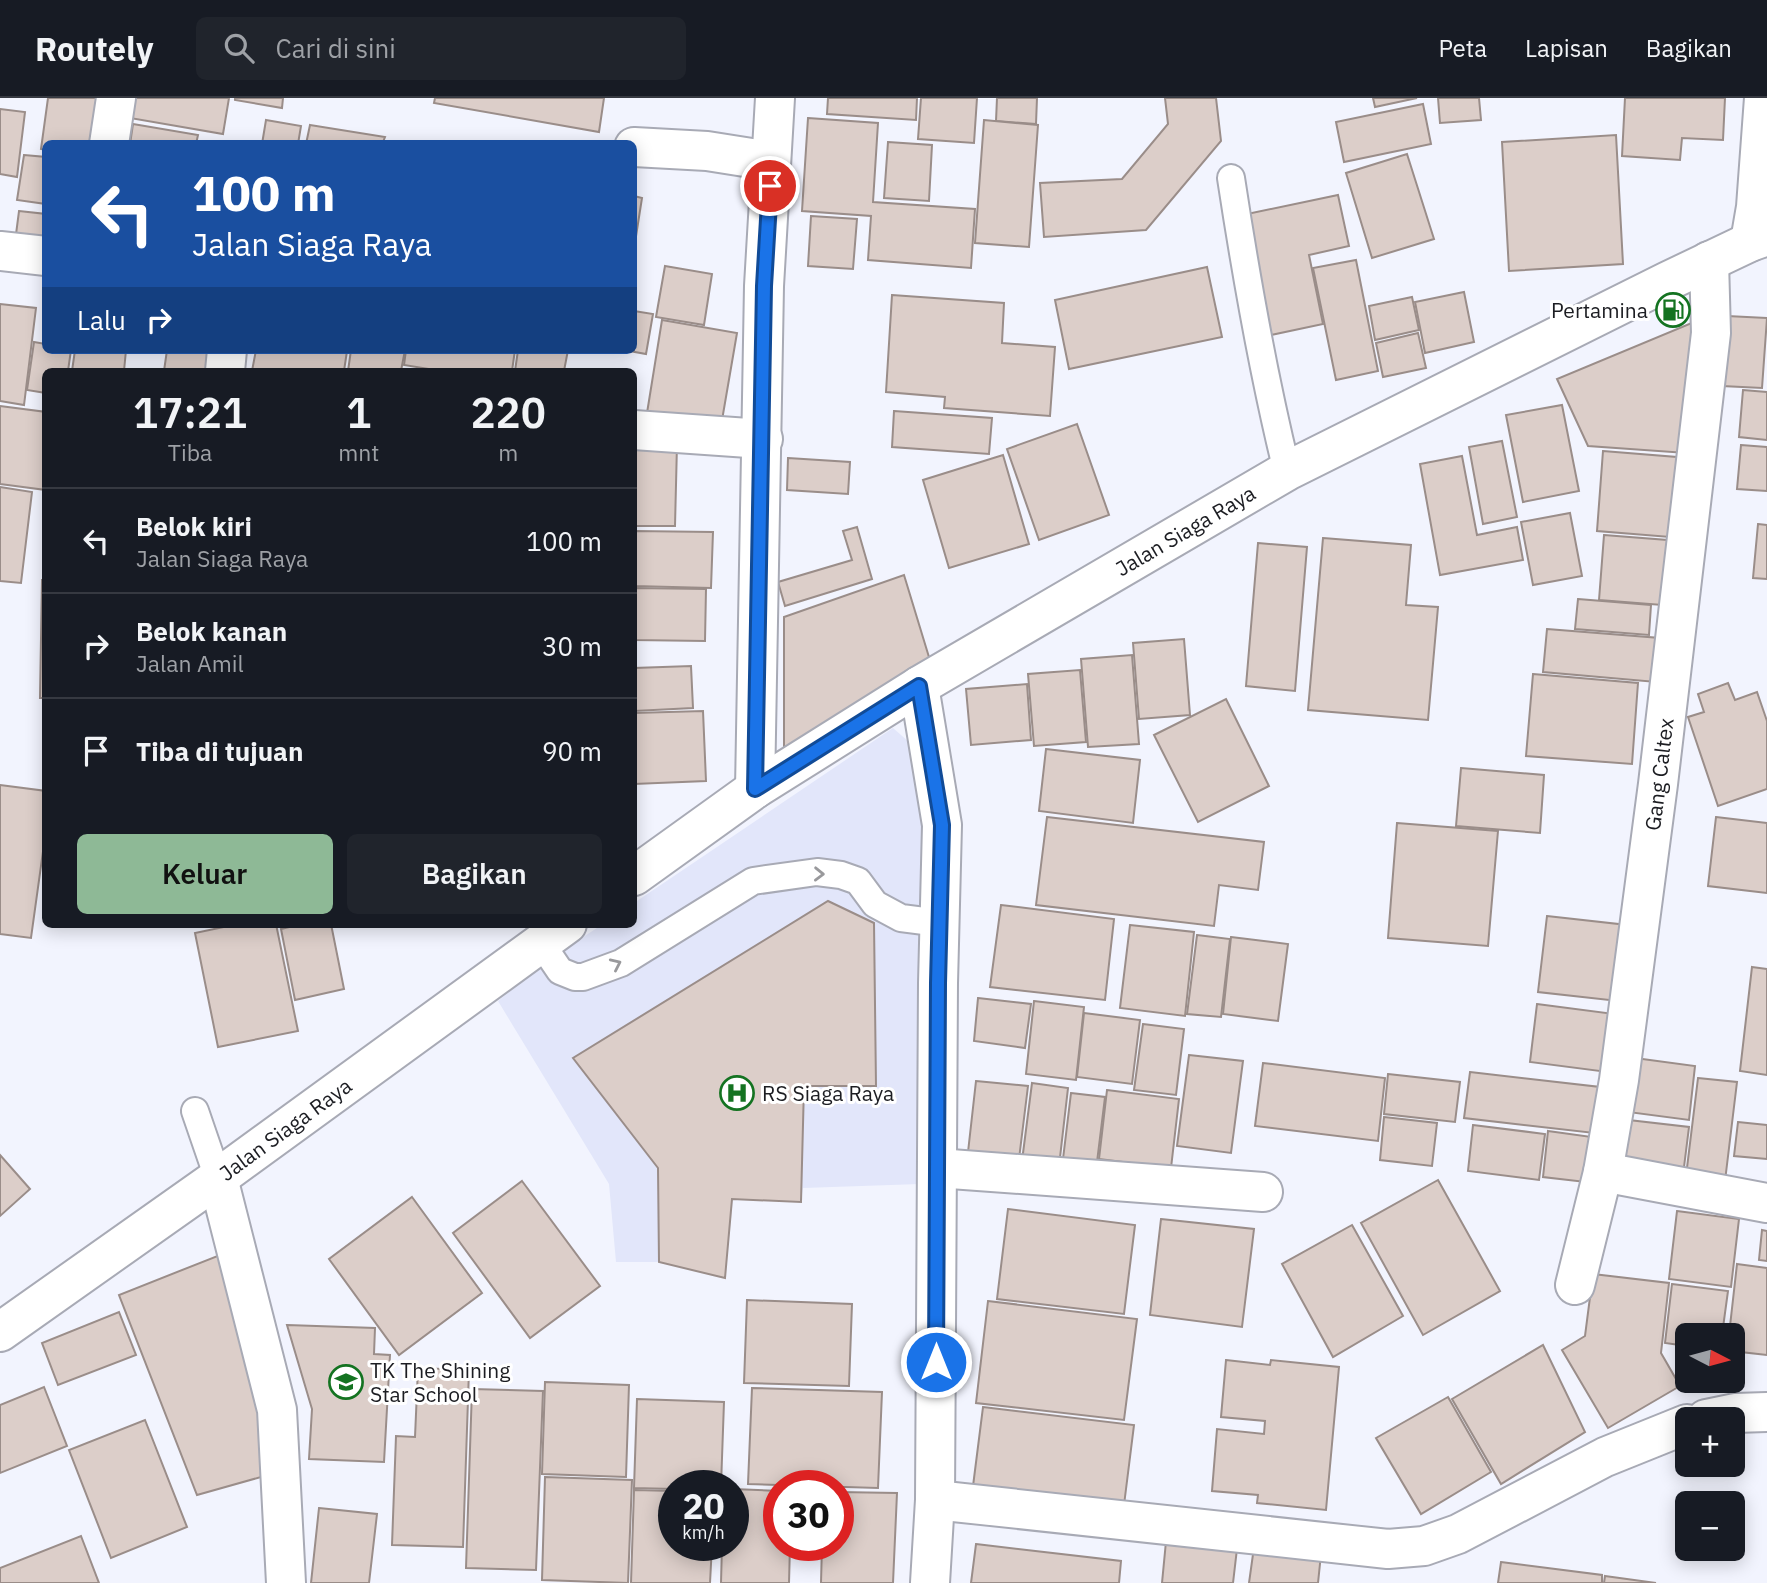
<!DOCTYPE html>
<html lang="id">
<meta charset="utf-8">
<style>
:root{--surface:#171b24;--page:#20242c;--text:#f1f3f6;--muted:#9ea1a6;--line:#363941;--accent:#8eb996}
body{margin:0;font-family:"IBM Plex Sans",sans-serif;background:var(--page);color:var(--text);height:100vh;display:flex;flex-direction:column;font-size:26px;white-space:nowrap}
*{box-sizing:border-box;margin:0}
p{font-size:23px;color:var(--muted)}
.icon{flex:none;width:38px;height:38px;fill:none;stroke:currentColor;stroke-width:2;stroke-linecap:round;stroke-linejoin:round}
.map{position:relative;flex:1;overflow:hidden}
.drawer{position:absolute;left:42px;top:270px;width:595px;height:560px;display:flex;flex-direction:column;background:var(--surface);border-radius:10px;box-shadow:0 4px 18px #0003}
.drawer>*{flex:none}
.hud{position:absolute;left:42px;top:42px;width:595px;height:214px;border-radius:10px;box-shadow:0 4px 18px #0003;background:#1a4fa0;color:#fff;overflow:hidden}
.needle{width:46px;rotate:96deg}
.tools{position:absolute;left:1675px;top:1225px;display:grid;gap:14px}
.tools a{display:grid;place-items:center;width:70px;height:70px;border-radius:10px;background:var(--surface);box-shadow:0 4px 18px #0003;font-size:35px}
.speed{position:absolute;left:658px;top:1372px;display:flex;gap:14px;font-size:35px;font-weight:700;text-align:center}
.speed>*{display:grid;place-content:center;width:91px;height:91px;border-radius:50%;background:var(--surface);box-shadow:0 4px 18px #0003;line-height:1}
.speed small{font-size:18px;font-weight:400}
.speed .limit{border:10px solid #d22;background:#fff;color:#111}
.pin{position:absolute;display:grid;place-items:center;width:60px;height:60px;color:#fff;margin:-30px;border:4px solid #fff;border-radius:50%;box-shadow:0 2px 7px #0007}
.me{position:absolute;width:77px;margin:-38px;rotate:0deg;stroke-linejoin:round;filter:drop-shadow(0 0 5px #0008)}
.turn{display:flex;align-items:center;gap:24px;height:147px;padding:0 35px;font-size:32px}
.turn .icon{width:91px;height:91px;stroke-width:2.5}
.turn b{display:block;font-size:49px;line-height:60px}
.then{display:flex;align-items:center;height:66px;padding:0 35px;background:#0003;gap:14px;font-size:26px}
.eta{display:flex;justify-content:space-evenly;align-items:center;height:119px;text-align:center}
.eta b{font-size:42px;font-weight:600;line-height:49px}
.cta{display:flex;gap:14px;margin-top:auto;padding:14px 35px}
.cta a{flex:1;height:80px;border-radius:10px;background:var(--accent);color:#111;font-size:28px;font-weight:600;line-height:80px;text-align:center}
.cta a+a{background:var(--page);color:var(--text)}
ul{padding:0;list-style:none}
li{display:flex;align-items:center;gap:21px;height:105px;padding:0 35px;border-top:2px solid var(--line)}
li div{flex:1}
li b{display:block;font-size:26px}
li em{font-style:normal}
header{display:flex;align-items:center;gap:42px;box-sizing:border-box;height:98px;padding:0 35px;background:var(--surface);border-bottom:2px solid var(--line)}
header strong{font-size:33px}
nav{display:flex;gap:38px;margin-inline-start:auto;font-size:24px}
.search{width:490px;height:63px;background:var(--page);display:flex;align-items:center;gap:18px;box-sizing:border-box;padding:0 24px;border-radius:10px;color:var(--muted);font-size:26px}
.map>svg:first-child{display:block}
.built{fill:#e2e6fa}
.building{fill:#dccec9;stroke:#9a8d89;stroke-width:2}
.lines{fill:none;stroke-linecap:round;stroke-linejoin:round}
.lane-casing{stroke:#a8aab5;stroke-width:30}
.street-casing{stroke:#a8aab5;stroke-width:42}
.secondary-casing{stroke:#a8aab5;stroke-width:42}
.lane{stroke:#fff;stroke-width:26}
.street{stroke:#fff;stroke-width:38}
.secondary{stroke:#fff;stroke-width:38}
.oneway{stroke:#99999c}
.route-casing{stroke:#114b97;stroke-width:18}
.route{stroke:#1a73e8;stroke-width:12}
.labels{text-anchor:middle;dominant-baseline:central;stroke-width:6;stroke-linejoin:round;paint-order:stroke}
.poi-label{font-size:21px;fill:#1c1d22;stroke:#fff;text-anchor:start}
.street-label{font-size:21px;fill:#1c1d22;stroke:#fff}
</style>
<header>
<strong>Routely</strong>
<div class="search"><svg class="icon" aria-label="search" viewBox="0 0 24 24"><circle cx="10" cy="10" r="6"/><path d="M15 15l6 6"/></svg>Cari di sini</div>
<nav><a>Peta</a><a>Lapisan</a><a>Bagikan</a></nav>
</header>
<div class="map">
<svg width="1767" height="1485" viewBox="0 0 1767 1485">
<rect width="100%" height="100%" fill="#f2f4fe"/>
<polygon class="built" points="893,630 925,658 920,1086 803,1090 801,1104 733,1101 725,1180 659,1164 616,1164 609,1086 498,903 541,867 603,826 634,826 634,805"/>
<g class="building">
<polygon points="48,0 108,0 102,46 46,46 46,52 41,51"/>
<polygon points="133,0 229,0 223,36 130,20"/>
<polygon points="235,0 283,0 282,10 235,2"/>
<polygon points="435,0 604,0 599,34 434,5"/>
<polygon points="828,0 917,0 916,22 827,16"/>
<polygon points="921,0 977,0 974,45 918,41"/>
<polygon points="997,0 1037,0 1036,26 996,23"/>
<polygon points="1165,0 1216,0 1221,43 1146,132 1044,139 1040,85 1122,81 1168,26"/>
<polygon points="1373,0 1417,0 1375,9"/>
<polygon points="1438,0 1479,0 1481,22 1440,25"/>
<polygon points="1625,0 1725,0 1723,42 1682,40 1680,62 1622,58"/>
<polygon points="1423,6 1431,46 1344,64 1336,24"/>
<polygon points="0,11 25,14 17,79 0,76"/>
<polygon points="808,20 878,25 873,104 975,111 971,170 868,162 871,118 802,113"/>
<polygon points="266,22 301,28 298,46 262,46"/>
<polygon points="984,22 1038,27 1029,149 975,145"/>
<polygon points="133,26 198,37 196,46 130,46"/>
<polygon points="310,27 385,39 383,44 390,46 306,46"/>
<polygon points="1616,37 1623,166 1509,173 1502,44"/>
<polygon points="888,44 932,47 929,103 884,100"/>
<polygon points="1407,56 1434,141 1372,160 1346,75"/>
<polygon points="24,57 46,59 46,106 17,102"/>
<polygon points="1338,97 1349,148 1309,157 1323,226 1271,237 1247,116"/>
<polygon points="634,98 642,100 634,151"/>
<polygon points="19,113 46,116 46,148 15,144"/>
<polygon points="811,118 857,121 853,171 808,168"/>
<polygon points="1356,162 1378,273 1336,282 1313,170"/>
<polygon points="665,168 712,176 704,227 656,219"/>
<polygon points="1207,169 1222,239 1069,271 1055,202"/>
<polygon points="1464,194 1474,244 1425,255 1415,204"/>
<polygon points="892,197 1004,205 1002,245 1055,249 1050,318 944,310 945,299 886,294"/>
<polygon points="1412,199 1419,232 1375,242 1369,208"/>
<polygon points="1680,204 1682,212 1666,218 1663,211"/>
<polygon points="0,206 36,210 24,307 0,303"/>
<polygon points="634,213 653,216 646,256 624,252 634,252"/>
<polygon points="1727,218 1767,220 1762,290 1722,288"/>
<polygon points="662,222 737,235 721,328 647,315"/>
<polygon points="1694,224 1686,355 1588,348 1557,281"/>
<polygon points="1418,235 1426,270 1383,279 1376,245"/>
<polygon points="34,244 46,246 46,252 71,252 68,273 46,273 46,295 27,292"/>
<polygon points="75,252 126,252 124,273 72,273"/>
<polygon points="167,252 212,252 209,273 164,273"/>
<polygon points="256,252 340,252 347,253 344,273 252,273"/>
<polygon points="351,252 405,252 401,273 348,273"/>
<polygon points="406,252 515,252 512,273 441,273 404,267"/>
<polygon points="518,252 568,252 564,273 515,273"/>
<polygon points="1743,292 1767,294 1767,342 1739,339"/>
<polygon points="1562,307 1579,393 1523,404 1506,317"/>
<polygon points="0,308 46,314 46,392 0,386"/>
<polygon points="894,313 992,320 989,356 892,349"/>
<polygon points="1077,326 1109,417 1039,442 1007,351"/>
<polygon points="1502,343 1517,419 1483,426 1469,349"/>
<polygon points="634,345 677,346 675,428 634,428"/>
<polygon points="1741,347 1767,349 1767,393 1737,391"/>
<polygon points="1603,353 1689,360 1682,440 1597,433"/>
<polygon points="1003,357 1029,446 949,470 923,382"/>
<polygon points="1462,358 1477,437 1517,429 1523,462 1440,477 1420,366"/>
<polygon points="788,360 850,364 848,396 787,392"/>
<polygon points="0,389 32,394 21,485 0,483"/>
<polygon points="1570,415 1582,478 1533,487 1521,424"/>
<polygon points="1758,426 1767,427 1767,481 1753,480"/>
<polygon points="857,429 872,481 785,508 778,484 852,462 843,433"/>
<polygon points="634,433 713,434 711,490 634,488"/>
<polygon points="1604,437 1680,443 1675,508 1599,502"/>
<polygon points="1323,440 1411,447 1406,507 1438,509 1428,622 1308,612"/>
<polygon points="1258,445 1307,449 1295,593 1246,588"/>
<polygon points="904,477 932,569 784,650 784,519"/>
<polygon points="42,482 46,482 46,600 40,600"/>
<polygon points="634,490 706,491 705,543 634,542"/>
<polygon points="1578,501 1651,507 1649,537 1575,531"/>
<polygon points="1547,531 1660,540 1656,584 1543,574"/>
<polygon points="1184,541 1190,617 1139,621 1133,545"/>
<polygon points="1132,557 1139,646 1088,649 1081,561"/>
<polygon points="691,568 693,610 634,613 634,570"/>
<polygon points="1080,572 1086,644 1034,648 1028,576"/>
<polygon points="1533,576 1638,585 1632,666 1526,658"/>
<polygon points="1728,585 1735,602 1757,594 1767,623 1767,691 1718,708 1688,619 1704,614 1698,596"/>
<polygon points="1027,586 1031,642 971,647 966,591"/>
<polygon points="1226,601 1269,688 1198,724 1154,637"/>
<polygon points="703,613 706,683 634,686 634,615"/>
<polygon points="1046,651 1140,662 1133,725 1039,713"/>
<polygon points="1461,670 1544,677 1540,735 1456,728"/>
<polygon points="0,687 46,693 46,732 31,840 0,836"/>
<polygon points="1047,719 1264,744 1258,792 1219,787 1214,828 1036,807"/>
<polygon points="1716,719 1767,725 1767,795 1708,788"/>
<polygon points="1397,725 1498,733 1488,848 1388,840"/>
<polygon points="828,803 874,825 876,988 804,988 801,1104 732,1101 725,1180 659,1164 658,1070 573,960"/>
<polygon points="1001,807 1114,821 1105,902 990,889"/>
<polygon points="1547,818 1636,828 1627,904 1538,894"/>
<polygon points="238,826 276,826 298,933 218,949 195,835"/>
<polygon points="302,826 331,826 344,891 295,902 281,831"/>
<polygon points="1130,827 1194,834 1185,918 1120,910"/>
<polygon points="1197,837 1230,841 1221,919 1187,916"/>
<polygon points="1231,839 1288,846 1278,923 1223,916"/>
<polygon points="1752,869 1767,871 1767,977 1740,973"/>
<polygon points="978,900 1031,906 1025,950 974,943"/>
<polygon points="1034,903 1084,909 1076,982 1026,976"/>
<polygon points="1537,906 1622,917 1615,975 1530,964"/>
<polygon points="1084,915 1140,922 1132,986 1077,979"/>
<polygon points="1143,926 1184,931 1176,997 1134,992"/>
<polygon points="1189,957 1243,963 1231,1055 1177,1048"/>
<polygon points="1635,960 1695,968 1689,1022 1628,1014"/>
<polygon points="1263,965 1385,980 1378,1043 1255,1028"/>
<polygon points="1470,974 1600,989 1594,1035 1464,1020"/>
<polygon points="1388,976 1460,984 1455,1024 1384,1016"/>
<polygon points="1698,980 1737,984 1725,1083 1686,1078"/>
<polygon points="976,983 1028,988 1018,1069 967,1063"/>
<polygon points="1032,985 1068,990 1059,1068 1022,1063"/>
<polygon points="1107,992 1179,1001 1171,1070 1099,1061"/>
<polygon points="1071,995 1105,999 1097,1064 1063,1061"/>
<polygon points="1384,1019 1437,1025 1432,1068 1380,1062"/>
<polygon points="1620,1021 1689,1029 1683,1077 1614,1068"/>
<polygon points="1738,1024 1767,1027 1767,1061 1734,1058"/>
<polygon points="1473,1027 1545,1036 1539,1082 1468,1073"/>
<polygon points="1548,1033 1599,1040 1594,1085 1543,1079"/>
<polygon points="0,1057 30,1091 0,1118"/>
<polygon points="1438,1082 1500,1193 1423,1237 1361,1125"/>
<polygon points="522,1083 600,1188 530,1240 453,1135"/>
<polygon points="412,1099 482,1195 399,1257 329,1161"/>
<polygon points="1008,1111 1135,1127 1124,1216 997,1201"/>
<polygon points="1677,1113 1739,1121 1731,1189 1669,1181"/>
<polygon points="1161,1121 1254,1131 1242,1229 1150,1217"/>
<polygon points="1352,1127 1403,1218 1333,1259 1282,1166"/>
<polygon points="1762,1132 1767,1133 1767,1163 1759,1162"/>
<polygon points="220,1157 275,1375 197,1397 119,1197"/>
<polygon points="1737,1166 1767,1170 1767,1257 1732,1253 1732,1237 1729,1237"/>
<polygon points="1593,1176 1669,1185 1661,1255 1680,1288 1608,1330 1562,1252 1585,1238"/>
<polygon points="1672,1186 1728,1193 1722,1237 1687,1237 1687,1248 1665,1245"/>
<polygon points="747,1202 852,1206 849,1288 744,1285"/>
<polygon points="988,1203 1137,1221 1124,1322 976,1305"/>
<polygon points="119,1214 136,1257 58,1287 42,1245"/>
<polygon points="287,1227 375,1230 374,1256 390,1257 384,1364 309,1361 312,1311"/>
<polygon points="1543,1247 1585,1334 1501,1386 1452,1301"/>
<polygon points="1226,1262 1270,1267 1271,1262 1339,1269 1326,1412 1257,1405 1258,1397 1212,1393 1217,1331 1264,1336 1265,1323 1221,1319"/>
<polygon points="418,1270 469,1272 463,1449 392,1447 396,1338 415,1339"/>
<polygon points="545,1284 629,1287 626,1379 542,1376"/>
<polygon points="44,1289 67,1348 0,1375 0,1307"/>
<polygon points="752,1290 882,1294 878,1390 748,1386"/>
<polygon points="472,1291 543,1293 536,1472 466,1470"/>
<polygon points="1448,1299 1491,1374 1421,1416 1376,1340"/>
<polygon points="637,1301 724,1304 721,1388 674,1388 674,1391 634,1390"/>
<polygon points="983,1309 1134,1327 1123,1415 972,1396"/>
<polygon points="145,1322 187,1429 111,1460 69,1352"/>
<polygon points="545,1379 632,1382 628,1485 542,1482"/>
<polygon points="733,1391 779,1393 779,1447 790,1447 789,1485 721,1485 722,1447 733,1447"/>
<polygon points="634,1392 674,1393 674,1447 712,1447 710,1485 631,1485"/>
<polygon points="838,1394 897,1395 893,1485 821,1485 822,1447 838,1447"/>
<polygon points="319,1410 377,1416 369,1485 311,1485"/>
<polygon points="1167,1433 1238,1442 1233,1485 1162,1485"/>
<polygon points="81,1438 99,1485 0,1485 0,1470"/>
<polygon points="976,1446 1121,1463 1119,1485 971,1485"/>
<polygon points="1254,1449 1321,1456 1318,1485 1249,1485"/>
<polygon points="1501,1464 1602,1477 1602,1485 1498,1485"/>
<polygon points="1605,1478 1656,1485 1604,1485"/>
</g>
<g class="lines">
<g class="lane-casing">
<g id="lane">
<path d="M1231,80C1246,178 1263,276 1287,373"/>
<polyline points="541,845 560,873 575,879 583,879 621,865 753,783 817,774 841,777 858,783 875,806 901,820 940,825"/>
<polyline points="195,1013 218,1080"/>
</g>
</g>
<g class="street-casing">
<g id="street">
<polyline points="109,46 116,0"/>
<polyline points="634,49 707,53 771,63"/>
<polyline points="1750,144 1756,109 1764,0"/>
<polyline points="0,153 46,158"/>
<polyline points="225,273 227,252"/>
<polyline points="634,332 763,341"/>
<polyline points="919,588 942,727 938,885 935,1402 930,1485"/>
<polyline points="937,1070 1263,1094"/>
<polyline points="1603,1074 1767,1105"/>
<polyline points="218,1080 277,1312 286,1485"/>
<path id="s1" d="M1575,1187L1603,1074L1619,982L1658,686L1711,235L1709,163"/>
<polyline points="1706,1321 1735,1315 1767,1314"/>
<polyline points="935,1402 1388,1451 1424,1448 1458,1436 1605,1359 1687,1326"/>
</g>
</g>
<g class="secondary-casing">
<g id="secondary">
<polyline points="755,691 764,188 775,0"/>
<path id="s2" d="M634,778L755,691L919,588L1287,373L1668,183L1750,144L1767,138"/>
<path id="s3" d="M0,1234L218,1080L567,826"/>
</g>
</g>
<use href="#lane" class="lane"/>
<use href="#street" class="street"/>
<use href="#secondary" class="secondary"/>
</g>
<defs><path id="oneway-chevron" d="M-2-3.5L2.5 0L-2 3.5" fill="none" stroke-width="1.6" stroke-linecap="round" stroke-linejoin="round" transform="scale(1.75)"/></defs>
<g class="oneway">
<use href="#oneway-chevron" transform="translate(819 776) rotate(1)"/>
<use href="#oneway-chevron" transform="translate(616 866) rotate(-25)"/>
</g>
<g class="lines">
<g class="route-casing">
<polyline id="route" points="770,88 764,188 755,691 919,588 942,727 938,885 936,1264"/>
</g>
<use href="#route" class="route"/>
</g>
<defs>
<g id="fuel-ring" transform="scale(1.75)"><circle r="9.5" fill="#fff" stroke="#147321" stroke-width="1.5"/><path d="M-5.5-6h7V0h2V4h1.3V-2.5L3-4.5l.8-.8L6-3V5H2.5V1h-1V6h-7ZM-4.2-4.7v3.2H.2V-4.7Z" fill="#147321"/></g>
<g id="hospital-ring" transform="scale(1.75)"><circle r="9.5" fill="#fff" stroke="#147321" stroke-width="1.5"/><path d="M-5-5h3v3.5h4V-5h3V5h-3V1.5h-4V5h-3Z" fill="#147321"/></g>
<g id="school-ring" transform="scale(1.75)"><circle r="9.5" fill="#fff" stroke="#147321" stroke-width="1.5"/><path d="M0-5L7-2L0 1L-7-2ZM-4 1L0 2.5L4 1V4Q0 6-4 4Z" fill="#147321"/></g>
</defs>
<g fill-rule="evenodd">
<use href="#fuel-ring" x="1673" y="212"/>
<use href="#hospital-ring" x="737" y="995"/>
<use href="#school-ring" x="346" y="1284"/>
</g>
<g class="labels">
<g class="poi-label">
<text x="1648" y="212" text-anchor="end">Pertamina</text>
<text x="762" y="995">RS Siaga Raya</text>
<text x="370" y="1272">TK The Shining<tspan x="370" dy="24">Star School</tspan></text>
</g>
<g class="street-label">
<text stroke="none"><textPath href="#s2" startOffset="651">Jalan Siaga Raya</textPath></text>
<text stroke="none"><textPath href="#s1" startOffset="518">Gang Caltex</textPath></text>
<text stroke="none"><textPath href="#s3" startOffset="350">Jalan Siaga Raya</textPath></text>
</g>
</g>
</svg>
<div class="tools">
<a><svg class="needle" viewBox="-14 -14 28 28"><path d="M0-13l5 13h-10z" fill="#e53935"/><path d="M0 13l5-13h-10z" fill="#9ea1a6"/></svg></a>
<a>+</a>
<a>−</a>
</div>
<div class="speed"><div>20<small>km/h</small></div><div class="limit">30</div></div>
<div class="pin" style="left:770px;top:88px;background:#d93025"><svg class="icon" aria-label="arrive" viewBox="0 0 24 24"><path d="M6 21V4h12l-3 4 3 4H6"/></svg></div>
<svg class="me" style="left:936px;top:1264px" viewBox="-20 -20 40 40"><circle r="17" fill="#1a73e8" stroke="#fff" stroke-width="3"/><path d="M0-11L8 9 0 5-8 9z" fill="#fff"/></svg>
<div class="hud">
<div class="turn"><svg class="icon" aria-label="left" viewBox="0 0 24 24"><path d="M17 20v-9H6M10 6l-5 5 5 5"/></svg><div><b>100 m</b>Jalan Siaga Raya</div></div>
<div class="then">Lalu<svg class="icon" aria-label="right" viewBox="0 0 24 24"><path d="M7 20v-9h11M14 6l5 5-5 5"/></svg></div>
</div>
<section class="drawer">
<div class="eta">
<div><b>17:21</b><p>Tiba</p></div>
<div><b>1</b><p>mnt</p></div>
<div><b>220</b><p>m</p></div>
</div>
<ul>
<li><svg class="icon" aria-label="left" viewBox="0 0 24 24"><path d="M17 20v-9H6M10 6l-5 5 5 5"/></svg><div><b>Belok kiri</b><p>Jalan Siaga Raya</p></div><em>100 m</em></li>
<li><svg class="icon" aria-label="right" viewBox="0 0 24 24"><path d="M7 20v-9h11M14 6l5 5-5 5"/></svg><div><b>Belok kanan</b><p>Jalan Amil</p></div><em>30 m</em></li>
<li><svg class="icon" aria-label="arrive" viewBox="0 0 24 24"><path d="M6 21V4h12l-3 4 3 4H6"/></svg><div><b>Tiba di tujuan</b></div><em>90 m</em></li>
</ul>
<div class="cta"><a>Keluar</a><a>Bagikan</a></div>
</section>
</div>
